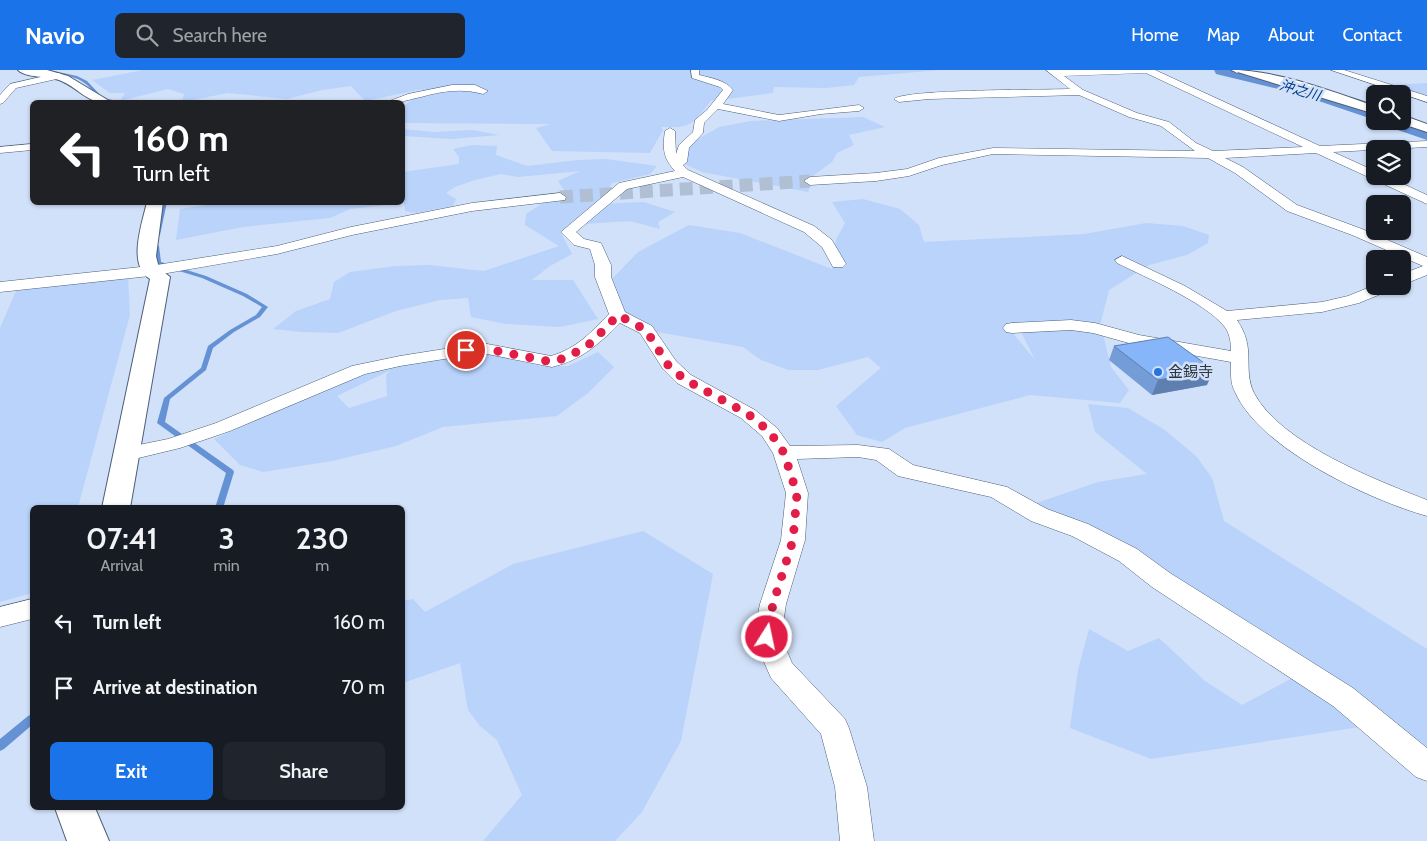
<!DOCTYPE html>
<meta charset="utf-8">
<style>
:root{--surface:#171b24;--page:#20242c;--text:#f1f3f6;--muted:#9ea1a6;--accent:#1a73e8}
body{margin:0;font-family:Cabin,"Noto Sans JP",sans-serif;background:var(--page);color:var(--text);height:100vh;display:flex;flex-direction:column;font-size:19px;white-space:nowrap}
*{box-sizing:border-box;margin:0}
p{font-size:16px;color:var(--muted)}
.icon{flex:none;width:28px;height:28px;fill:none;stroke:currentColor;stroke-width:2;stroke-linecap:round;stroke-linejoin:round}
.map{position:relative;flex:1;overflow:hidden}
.details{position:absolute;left:30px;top:435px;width:375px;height:305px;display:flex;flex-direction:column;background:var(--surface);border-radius:8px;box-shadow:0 1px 4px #0004}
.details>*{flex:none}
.top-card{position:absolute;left:30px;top:30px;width:375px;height:105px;border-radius:8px;box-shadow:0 1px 4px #0004;background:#202124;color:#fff;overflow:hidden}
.fabs{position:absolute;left:1366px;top:15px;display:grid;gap:10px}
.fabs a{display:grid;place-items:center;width:45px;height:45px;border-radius:8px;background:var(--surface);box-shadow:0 1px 4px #0004;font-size:25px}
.pin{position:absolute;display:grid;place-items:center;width:42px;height:42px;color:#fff;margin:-21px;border:2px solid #fff;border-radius:50%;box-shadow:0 1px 5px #0007}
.me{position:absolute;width:55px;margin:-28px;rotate:10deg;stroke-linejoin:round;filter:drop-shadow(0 0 4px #0008)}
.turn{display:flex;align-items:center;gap:18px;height:105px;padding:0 20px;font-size:22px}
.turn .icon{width:65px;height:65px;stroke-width:2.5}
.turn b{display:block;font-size:35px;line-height:42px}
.eta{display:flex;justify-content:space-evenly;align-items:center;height:85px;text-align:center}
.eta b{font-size:30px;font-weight:600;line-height:35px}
.button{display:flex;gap:10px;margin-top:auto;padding:10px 20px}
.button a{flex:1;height:58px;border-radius:8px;background:var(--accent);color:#fff;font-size:20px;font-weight:600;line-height:58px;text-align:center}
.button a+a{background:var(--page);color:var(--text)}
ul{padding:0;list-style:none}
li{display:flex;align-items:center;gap:15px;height:65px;padding:0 20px}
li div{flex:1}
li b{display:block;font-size:19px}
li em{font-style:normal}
header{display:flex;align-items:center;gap:30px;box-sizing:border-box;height:70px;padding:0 25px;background:var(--accent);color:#fff}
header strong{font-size:24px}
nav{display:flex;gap:28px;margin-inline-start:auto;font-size:18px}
.search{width:350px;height:45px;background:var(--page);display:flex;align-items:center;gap:12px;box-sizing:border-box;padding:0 18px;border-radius:8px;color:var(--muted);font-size:19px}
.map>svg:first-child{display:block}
.green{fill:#b9d3fb;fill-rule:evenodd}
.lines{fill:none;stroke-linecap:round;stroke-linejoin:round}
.stream{fill:#6592d4;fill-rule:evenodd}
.river{fill:#6592d4;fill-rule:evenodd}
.minor-tunnel{stroke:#b0bfd4;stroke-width:13;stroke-dasharray:13 7;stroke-linecap:butt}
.minor-casing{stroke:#4d5e78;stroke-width:1}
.tertiary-casing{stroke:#4d5e78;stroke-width:2}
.minor{fill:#fff;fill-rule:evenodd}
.tertiary{fill:#fff;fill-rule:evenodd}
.wall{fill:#749cd7}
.shaded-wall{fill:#5e7faf}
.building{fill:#87b5fa;stroke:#5e7faf}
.route{stroke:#e11d48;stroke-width:9;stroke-dasharray:0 16.2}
.poi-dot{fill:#2773df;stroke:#d1e1f9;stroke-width:2}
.labels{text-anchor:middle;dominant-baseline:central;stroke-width:5;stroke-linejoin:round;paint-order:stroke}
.far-water-label{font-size:14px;font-style:italic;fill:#003d8b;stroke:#d1e1f9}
.poi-label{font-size:15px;fill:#2d3541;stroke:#d1e1f9;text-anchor:start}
</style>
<header>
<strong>Navio</strong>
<div class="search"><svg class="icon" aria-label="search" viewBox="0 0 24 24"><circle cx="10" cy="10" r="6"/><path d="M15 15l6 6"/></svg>Search here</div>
<nav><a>Home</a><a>Map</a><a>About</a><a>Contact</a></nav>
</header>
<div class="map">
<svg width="1427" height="771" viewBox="0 0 1427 771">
<rect width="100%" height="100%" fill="#d1e1f9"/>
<g class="green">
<path d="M143,0H940L859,7L854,15L826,18L774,17L773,23L711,31C692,55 692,58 661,57L663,60L650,83L552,81L536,58L551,54L403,53V37L423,19L365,31L351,16L322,20L287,29L228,23L182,32L184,24L168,19L120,31L125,23H110L92,10Z"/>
<polygon points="1427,13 1427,26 1393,15"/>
<polygon points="863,47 885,57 849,65 854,75 837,83 832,92 814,105 808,122 702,102 685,94 691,73 719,57 751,51"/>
<polygon points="402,59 434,62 472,60 499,65 451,69 403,66"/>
<polygon points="472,75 497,76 496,85 527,96 578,90 606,89 657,96 650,104 612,113 599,134 644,132 675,142 658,152 660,159 630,151 568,155 562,165 572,184 550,196 532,210 573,210 598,249 560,257 506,254 471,247 468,228 440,230 396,241 338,263 302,262 273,259 296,241 330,229 334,212 350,202 396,196 429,195 484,201 559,176 525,155 526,144 540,135 546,128 567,124 558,111 580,101 518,107 501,104 475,110 455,117 446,123 456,129 453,136 416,143 405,141 404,133 350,139 330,148 243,157 176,170 180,139 218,133 402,132 403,102 459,94 459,87 453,79"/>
<path d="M863,129L900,139L919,155L924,172L1084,164L1146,153L1183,156L1209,165L1208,173L1187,185L1149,195L1109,220L1099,259C1067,249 1044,253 1012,258V262L1035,290L1020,260L1071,255L1103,264L1111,297L1129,320L1120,333L1030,325L905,358L882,372L857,365L836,336L881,298L868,287L818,300H788L761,290L743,277L646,260L618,245L606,215L638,182L689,155L740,163L832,199L836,170L845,153L832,132Z"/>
<polygon points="128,207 130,245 78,437 32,438 32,523 0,532 0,258 16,221"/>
<path d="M598,282L614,297L588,323L557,346L443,357L396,376L332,391L263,402L240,395L214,369L347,309L406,293L485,283L541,296H568ZM391,300L386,305L387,326L349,338L337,326Z"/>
<polygon points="1088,334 1128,338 1165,360 1197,387 1212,408 1224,451 1427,579 1427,703 1166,509 1025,437 1098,412 1147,404 1095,362"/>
<polygon points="643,461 713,504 681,671 642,742 615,771 483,771 522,725 497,670 480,656 468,640 460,593 403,613 403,531 413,529 425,542 513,494"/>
<polygon points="1089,559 1128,581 1159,568 1205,611 1242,635 1296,606 1360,657 1151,689 1070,658 1078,600"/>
</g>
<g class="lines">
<g class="stream">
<path d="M43,0H49L77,6L87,11L103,28L123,32C94,36 96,15 75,8C65,4 53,4 43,0Z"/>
<polygon points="163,132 167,132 160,165 158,166 156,165"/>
<polygon points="156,174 159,176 161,192 206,206 247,224 268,237 260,247 234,262 213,278 206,300 170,329 165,352 233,400 234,402 223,438 215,438 226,403 157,353 164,328 201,298 208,276 230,260 256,245 262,237 243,226 202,208 156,194 153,176"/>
<polygon points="32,644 32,655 4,679 0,681 0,669 28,646"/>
</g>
<g class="river">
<polygon points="1214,0 1247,0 1309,15 1375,37 1375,50 1295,23 1216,4"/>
<polygon points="1402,47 1427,55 1427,70 1386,56 1383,51 1402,51"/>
</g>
<polyline class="minor-tunnel" points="560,127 810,111"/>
<g class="minor-casing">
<g id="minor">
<path d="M691,0H699V5C711,8 725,10 733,20L723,34L779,45L859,35L864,38L859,41L821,44L779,51L718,39L704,53L703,63L689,78L687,92L683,95L688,100L814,156L832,170L846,194L843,197H833L822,177L804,162L683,107L627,119L576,162L584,169L601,173L611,195V207L625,242L652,256L676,291L691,305L755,340L777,358L790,376L858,375L889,379L913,395L1007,417L1047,439L1088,454L1137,479L1170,503L1353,618L1427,678V711L1416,707L1333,636L1152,517L1119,491L1072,466L1031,451L991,427L898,406L876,390L858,387L797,389L808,423L805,470L786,534L781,567L792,593L845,649L849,658L867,717L874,771H840L835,717L821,664L771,608L753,567L760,534L781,470L786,423L773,383L762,366L741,348L677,313L663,299L640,263L620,253C599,274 582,290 552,297L482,283L400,296L365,304L230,361L180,378L126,391L119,389L115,384L119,379L168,369L216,353L352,296L400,286L482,273L551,286C576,279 592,262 609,244L595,207V195L590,179L574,175L561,162L619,113L675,101C664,89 662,80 665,61L670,58L675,61L676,84L679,75L693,62L695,50L707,40L723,20L720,17L692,8Z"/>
<path d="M1046,0H1155L1320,76L1427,71V77L1333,82L1375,101V106H1386L1427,125V134L1316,83L1225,88L1243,97L1297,135L1362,159L1427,187V205L1402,215V204L1423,196L1352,165L1287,141L1235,103L1208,88L993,84L942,95L909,106L876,111L810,115L804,111L810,107L876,103L907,99L939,88L993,78L1195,81L1161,56L1129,47L1079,25L929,29L899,32L894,29C906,19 1045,20 1070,19ZM1146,3L1303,77L1213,81L1196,73L1169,52L1137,43L1083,20L1064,6Z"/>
<polygon points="1232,0 1241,0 1237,3"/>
<polygon points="1331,0 1344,0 1427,26 1427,32"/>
<polygon points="58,3 61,4 61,8 16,18 3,33 0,34 0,25 10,14"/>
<path d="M452,15H475L488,21L483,24C462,18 442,21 421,27C410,29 399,34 387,32L408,24Z"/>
<polygon points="32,74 32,80 0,83 0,77"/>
<polygon points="560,123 566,127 565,130 472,141 352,165 277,184 150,206 0,222 0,212 150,196 277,176 351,157 472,133"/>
<path d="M1122,186L1185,216L1227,241L1322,232L1348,226L1375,215L1395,216L1393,219L1359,233L1322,242L1237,250C1257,279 1242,298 1254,323C1280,373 1376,410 1427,430V446C1370,430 1260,379 1235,322C1230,313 1231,302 1231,292L1136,275L1093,263L1071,260L1012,263L1006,262L1003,258L1006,254L1012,253L1071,250L1095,253L1139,265L1231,281C1231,273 1230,263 1224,256C1203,231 1147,208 1117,193L1115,190Z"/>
<polygon points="32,529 32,549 0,557 0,537"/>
</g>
</g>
<g class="tertiary-casing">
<g id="tertiary">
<path d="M18,0H47L68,6L111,32C87,35 80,18 59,10C47,6 26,8 18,0Z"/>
<path d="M1231,0C1277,0 1331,21 1375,36V44Z"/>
<polygon points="1402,45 1427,54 1427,62 1397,52 1402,51"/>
<path d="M147,132H163L156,186L159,198L170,207L130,438H102L150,209C127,195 142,154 147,132Z"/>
<polygon points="55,738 95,738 109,771 67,771"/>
</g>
</g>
<use href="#minor" class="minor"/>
<use href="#tertiary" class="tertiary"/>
</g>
<polygon class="wall" points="1114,276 1207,315 1152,325 1109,290"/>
<polygon class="shaded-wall" points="1214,300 1207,315 1152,325 1158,310"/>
<polygon class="building" points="1168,267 1214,300 1158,310 1114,276"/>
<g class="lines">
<polyline class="route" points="466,280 482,278 552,292 568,287 591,273 618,245 646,260 668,295 684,309 748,344 770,362 784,383 797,424 793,470 773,534 767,567"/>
</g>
<circle class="poi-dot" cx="1158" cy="302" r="5"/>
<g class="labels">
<g class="far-water-label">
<text transform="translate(1300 20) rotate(16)">沖之川</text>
</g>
<g class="poi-label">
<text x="1168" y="302">金錫寺</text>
</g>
</g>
</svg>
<div class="fabs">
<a><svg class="icon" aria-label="search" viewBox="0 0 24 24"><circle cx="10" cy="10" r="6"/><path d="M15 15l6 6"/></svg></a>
<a><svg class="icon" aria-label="layers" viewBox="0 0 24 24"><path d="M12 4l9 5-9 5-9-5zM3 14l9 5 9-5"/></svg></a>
<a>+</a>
<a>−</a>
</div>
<div class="pin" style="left:466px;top:280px;background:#d93025"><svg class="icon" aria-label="arrive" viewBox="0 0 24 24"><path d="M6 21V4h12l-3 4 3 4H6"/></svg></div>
<svg class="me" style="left:767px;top:567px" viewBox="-20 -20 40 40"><circle r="17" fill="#e11d48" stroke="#fff" stroke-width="3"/><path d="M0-11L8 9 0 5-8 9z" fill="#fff"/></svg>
<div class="top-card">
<div class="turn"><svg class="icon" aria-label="left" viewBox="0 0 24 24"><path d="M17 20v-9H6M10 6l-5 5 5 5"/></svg><div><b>160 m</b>Turn left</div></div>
</div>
<section class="details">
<div class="eta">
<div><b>07:41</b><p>Arrival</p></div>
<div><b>3</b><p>min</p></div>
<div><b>230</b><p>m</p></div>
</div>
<ul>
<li><svg class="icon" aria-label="left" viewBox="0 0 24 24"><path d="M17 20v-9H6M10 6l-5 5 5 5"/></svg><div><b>Turn left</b></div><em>160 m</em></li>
<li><svg class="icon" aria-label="arrive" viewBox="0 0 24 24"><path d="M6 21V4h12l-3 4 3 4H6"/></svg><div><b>Arrive at destination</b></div><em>70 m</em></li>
</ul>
<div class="button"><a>Exit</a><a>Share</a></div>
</section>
</div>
